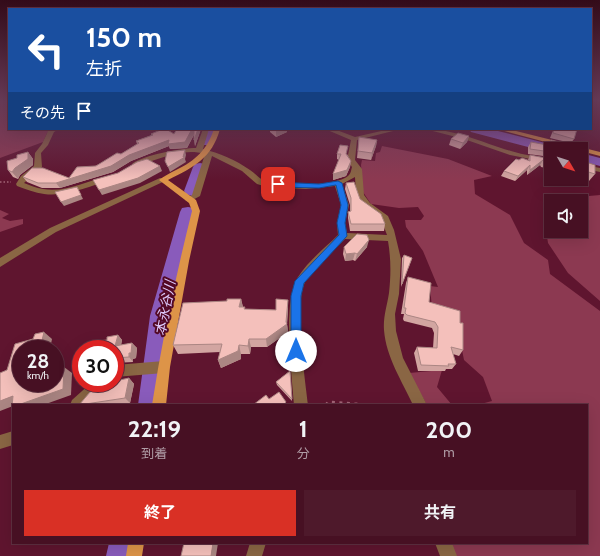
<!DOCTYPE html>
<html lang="ja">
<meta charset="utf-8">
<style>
:root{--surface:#471023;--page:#4e192b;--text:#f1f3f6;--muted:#b09da6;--line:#5f3041;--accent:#d93025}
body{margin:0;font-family:Cabin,"Noto Sans JP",sans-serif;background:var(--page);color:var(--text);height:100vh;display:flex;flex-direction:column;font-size:15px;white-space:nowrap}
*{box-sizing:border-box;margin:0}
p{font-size:13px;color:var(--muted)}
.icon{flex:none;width:22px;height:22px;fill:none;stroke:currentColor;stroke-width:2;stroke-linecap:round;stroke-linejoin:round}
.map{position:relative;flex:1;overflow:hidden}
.panel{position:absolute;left:12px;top:404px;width:576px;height:140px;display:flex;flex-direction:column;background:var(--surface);border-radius:0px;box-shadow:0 4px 16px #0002,0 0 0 1px var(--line)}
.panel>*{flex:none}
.hud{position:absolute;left:8px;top:8px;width:584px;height:122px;border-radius:0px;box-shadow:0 4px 16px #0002,0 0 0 1px var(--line);background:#1a4fa0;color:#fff;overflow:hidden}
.needle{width:26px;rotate:129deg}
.tools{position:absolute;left:544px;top:142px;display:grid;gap:8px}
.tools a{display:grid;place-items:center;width:44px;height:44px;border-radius:0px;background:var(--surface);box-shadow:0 4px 16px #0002,0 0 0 1px var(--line);font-size:20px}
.speed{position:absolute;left:12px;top:340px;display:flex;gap:8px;font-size:20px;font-weight:700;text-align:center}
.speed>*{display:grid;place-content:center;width:52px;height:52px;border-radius:50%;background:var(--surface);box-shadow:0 4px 16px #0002,0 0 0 1px var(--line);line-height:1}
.speed small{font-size:10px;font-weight:400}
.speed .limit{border:6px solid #d22;background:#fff;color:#111}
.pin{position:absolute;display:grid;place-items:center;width:34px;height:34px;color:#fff;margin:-17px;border-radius:8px;box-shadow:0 2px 6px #0006}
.me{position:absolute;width:44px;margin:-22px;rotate:0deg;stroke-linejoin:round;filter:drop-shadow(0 0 3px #0008)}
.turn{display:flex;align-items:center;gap:14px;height:84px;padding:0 12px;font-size:18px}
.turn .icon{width:52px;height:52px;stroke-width:2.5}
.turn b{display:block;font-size:28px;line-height:34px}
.then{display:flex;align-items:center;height:38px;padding:0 12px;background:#0003;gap:8px;font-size:15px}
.eta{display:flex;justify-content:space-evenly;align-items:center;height:68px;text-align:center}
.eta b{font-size:24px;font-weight:700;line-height:28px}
.action{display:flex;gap:8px;margin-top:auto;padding:8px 12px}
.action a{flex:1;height:46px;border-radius:0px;background:var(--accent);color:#fff;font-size:16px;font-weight:700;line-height:46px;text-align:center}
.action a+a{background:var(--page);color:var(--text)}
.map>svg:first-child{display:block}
.green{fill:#8c3951}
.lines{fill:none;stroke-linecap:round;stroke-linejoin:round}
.river{fill:#895bbb;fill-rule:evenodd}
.path-far1{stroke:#a26577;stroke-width:1.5;stroke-dasharray:1.5 2;stroke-linecap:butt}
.path{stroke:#a26577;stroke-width:3;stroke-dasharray:3 4.5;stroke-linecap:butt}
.minor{fill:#8a6644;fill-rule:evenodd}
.major{fill:#dd9448;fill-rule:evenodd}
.wall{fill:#d2a5a1}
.shaded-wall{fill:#ab8683}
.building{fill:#f4c0bb;stroke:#ab8683}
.route{fill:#1a73e8;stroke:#114b97}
.labels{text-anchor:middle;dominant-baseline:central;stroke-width:4;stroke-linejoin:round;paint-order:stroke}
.water-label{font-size:14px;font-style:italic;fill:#ddc8fa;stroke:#530825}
</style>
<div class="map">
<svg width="600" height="556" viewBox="0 0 600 556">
<rect width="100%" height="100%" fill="#5f152f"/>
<g class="green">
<polygon points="0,101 9,101 9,129 52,129 47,133 43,142 0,158"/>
<polygon points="382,146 448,159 492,176 474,180 475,194 510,215 524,243 548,260 550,274 600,311 600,556 456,556 450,543 587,543 587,405 477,405 492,401 483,377 464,360 456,320 432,309 430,286 438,287 423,251 406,227 405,220 421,220 424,216 418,207 399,208 371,204 363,192 361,165 362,160 375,161 376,153 380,152"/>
<polygon points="600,195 600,301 568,273 548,243 545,223 551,221 551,231 581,231 581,215 583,214 581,201 578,197"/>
<polygon points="0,210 9,214 2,218 10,221 23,219 23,224 0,232"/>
<polygon points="442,370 437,387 452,405 427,405 409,373"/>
</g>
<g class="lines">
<g class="river">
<polygon points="205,129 217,129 212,145 202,145 200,142"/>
<polygon points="469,129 490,129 557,146 559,149 551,149 551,153 471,132"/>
<polygon points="581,153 600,158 600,166 581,161"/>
<polygon points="200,163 205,164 207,167 200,191 198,194 192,196 186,194 184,191 193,167 195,164"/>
<polygon points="188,207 194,208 196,212 172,316 164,405 138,405 150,316 180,212 182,208"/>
<polygon points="109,543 143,543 140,556 106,556"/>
</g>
<polyline class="path-far1" points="0,182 11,182"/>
<polyline class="path" points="326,405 328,402 370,405"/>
<g class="minor">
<path d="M50,129H59L54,132L48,145L41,153L42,167L24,183C30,185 36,188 43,189C65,193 87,181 108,176H111V180C89,186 67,197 44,194C35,193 26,189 17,186L16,184L21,176L34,166L35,153L42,144L48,131Z"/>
<path d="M203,129H209L203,149C219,153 236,160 250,170C255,173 259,179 265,181C279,186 338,187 349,175C351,173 351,170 352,167L347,160L351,140L325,129H334L355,137L390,129H401L357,140L355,160L362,169L364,195L370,203L388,216L394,230L401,259L399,294L395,314L396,331L403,358L427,405H413C402,381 386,357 384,330C383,317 387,306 389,293C391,275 391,259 388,241L345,239C332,252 313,266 305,282C294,305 305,378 308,405H294C292,375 282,301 298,277C308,261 325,248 338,235L337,223L341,205L335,186L306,189L267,187L257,184L242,171L212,156L200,196L189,202L185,200L192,195L205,154C182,147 158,160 136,166L132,164C143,155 182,148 196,148ZM355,177L356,195L364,207L381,219L387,235L347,233L345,223L349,205L342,184Z"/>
<path d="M425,129C455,129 483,143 511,151C524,155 538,157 551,159V163L510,155L464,139Z"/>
<polygon points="581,164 600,168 600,172 581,168"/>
<polygon points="160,178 166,178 167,180 56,232 0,267 0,258 50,228"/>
<polygon points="164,361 168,363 170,367 168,371 164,373 115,377 115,365"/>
<polygon points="91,383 106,383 104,387 86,405 70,405 72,400"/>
<polygon points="13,431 13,445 0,449 0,435"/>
<polygon points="250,543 266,543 262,556 246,556"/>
<polygon points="435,543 452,543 457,556 440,556"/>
</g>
<g class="major">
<path d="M214,129H220C212,158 194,167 168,180L196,200L200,211L189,261L170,367L166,405H152C162,340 176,275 192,211L189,203L159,180C164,176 170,173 176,170C195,161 207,150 214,129Z"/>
<polygon points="497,129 508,129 600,152 600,156 581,151 581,149 572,149"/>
<polygon points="128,543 144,543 142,556 126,556"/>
</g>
</g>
<g class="wall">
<polygon points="177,129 201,129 195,146 194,135 187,148 170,149 169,146 131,161 113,172 60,188 42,188 27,182 23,177 69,178 121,154 137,144 136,141 152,135 151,134 174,134"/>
<polygon points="270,129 287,129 287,132 276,137 270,132"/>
<polygon points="554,129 574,139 571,143 550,138 552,133"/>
<polygon points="469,136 467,142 460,149 449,145 451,139"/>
<polygon points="359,137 377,140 376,146 371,160 357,158"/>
<polygon points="531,142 551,149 551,157 528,154 528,147"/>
<polygon points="28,152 33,159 33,165 20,175 18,179 13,177 8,170 17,158"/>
<polygon points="337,154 347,154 351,161 350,167 346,176 333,180 339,160 337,159"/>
<polygon points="530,155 551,159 551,169 541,167 540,165 527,175 527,170 515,181 501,176 504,171 519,160 528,160"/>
<polygon points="583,161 595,174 589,181 581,178 581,163"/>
<polygon points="346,183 360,199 385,224 384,231 350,231 348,218 348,212 350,211 350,205 345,189"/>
<polygon points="344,247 367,247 355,261 353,260 345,261 343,254"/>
<polygon points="404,255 412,258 401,287 402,258"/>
<polygon points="408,277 429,302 460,323 463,350 459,356 453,354 456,364 452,369 446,369 445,371 418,371 414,353 417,347 433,348 434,333 432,328 404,321 403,319 404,314 401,314 406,283"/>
<polygon points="241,299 243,307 245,309 276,310 288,308 287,324 288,332 267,347 251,347 250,354 241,354 241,359 221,368 218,360 220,352 178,354 173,345 227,301"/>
<polygon points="118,335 122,340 121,345 132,343 137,348 136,358 133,359 133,362 115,363 115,349 107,340"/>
<polygon points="290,371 292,401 277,385 276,382"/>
<polygon points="129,378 134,384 130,403 117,405 79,405"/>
</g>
<g class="shaded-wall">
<polygon points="192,129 195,129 195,132 187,148 170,149 169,146 131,161 113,172 60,188 56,183 129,155"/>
<polygon points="198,129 201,129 195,146 194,140"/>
<polygon points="279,129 287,129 287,132 276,137 276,130"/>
<polygon points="469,136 467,142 460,149 463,143"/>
<polygon points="377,140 376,146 371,160 372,153"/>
<polygon points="185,150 186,155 185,159 186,162 170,172 168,167 183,157"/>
<polygon points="28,152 33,159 33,165 20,175 18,179 12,172"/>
<polygon points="543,160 540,165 527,175 530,170"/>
<polygon points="351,161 350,167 346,176 333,180 333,174"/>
<polygon points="530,165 527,170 515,181 518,176"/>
<polygon points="160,166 162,171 140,183 102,195 99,190"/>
<polygon points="77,187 83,199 64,206 61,202"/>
<polygon points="369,240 367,247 355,261 357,254"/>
<polygon points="355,253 353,260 345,261 346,254"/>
<polygon points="241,299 243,308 239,307"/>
<polygon points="288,300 288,308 287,324 288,332 267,347 266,339 286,322"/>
<polygon points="44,332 52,339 50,349 40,349"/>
<polygon points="118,335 122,340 120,351 115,346"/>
<polygon points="249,339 251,347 250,354 248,346"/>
<polygon points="132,343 137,348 136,358 133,359 133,362 129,357"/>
<polygon points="239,345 241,354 241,359 221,368 218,360"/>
<polygon points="64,367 72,373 71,395 43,405 18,405"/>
<polygon points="129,378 134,384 130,403 125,398"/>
<polygon points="13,396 13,406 0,411 0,401"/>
<polygon points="213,543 218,543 216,556 211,556"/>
</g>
<g class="building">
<polygon points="163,129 166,129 174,134 177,129 192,129 185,142 168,144 169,140 129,155 111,166 56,183 38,183 23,177 32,168 43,168 69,178 77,167 96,166 117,153 121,154 139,143 136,141 153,135 151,134"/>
<polygon points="194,129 198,129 194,140"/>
<polygon points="554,129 577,129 574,139 553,133"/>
<polygon points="458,133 469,136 463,143 451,139"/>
<polygon points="359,137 377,140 372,153 358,151"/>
<polygon points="551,140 567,144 567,149 551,149 551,152 530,149 531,142 547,145"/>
<polygon points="340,145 348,146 346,154 351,161 347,170 333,174 341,154 337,154"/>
<polygon points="185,150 183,157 185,157 168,167 165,161 167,152"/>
<polygon points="28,152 28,159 15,168 12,172 8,170 7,161 17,158 17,155"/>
<polygon points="530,155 551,159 551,164 544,162 543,160 530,170 530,165 518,176 504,171 516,159 519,160 522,158 530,161"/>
<polygon points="147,159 160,166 138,178 99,190 93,180 118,173 137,162"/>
<polygon points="583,161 595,165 595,174 582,170"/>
<polygon points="354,182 360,199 381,214 385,224 351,224 348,212 351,211 351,198 346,183"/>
<polygon points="77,187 81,195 61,202 55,192"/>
<polygon points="357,234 367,235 369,240 357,254 355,253 346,254 344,247"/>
<polygon points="404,255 412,258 402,284"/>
<polygon points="408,277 431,283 429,302 460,311 460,323 463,323 463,350 451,347 456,364 448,364 449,366 421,365 417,347 437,348 438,327 435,322 407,315 405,313 406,308 404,308"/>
<polygon points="227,299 241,299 239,307 245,307 244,309 276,310 276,299 288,300 286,322 287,324 266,339 249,339 248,346 239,345 238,351 218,360 222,344 173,345 183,303 227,301"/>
<polygon points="44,332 40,349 21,349 21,383 55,383 55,370 64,367 63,389 18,405 13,405 13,407 12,407 13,396 0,401 0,373 7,370 15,344 33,339 35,334"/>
<polygon points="118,335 115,346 132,343 131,353 129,353 129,357 115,358 115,349 97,349 98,341 107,340 107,337"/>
<polygon points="290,371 292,399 276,382"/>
<polygon points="129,378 125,398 79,405 90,392 93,391 99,383 115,383 115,381"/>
<polygon points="279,392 286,402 283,405 253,405 266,395 269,399"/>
<polygon points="184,543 213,543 211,556 181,556"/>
</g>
<linearGradient id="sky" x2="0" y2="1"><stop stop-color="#340c1a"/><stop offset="0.56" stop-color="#693b58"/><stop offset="1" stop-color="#693b58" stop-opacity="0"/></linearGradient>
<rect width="600" height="179" fill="url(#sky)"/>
<polygon class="route" points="338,181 342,183 348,205 345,223 347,236 304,283 301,296 301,351 300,354 296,355 292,354 291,351 291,296 295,281 339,235 337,223 341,205 336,185 319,188 278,187 275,184 278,182 319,184"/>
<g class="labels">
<g class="water-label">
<text transform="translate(165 308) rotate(-79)">本永谷川</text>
</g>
</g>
</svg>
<div class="tools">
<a><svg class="needle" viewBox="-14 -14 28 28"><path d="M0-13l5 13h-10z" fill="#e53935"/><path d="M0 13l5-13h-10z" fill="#b09da6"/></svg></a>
<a><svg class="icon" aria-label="sound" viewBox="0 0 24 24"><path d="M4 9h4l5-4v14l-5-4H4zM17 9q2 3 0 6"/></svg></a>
</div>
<div class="speed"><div>28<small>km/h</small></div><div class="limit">30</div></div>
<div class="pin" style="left:278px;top:184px;background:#d93025"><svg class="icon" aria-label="arrive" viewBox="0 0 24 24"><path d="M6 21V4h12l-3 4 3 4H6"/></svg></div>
<svg class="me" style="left:296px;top:351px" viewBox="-20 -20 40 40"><circle r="19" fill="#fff"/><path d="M0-13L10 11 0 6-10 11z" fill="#1a73e8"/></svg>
<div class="hud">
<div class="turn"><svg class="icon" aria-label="left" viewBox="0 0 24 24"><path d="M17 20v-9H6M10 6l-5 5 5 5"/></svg><div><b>150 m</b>左折</div></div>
<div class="then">その先<svg class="icon" aria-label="arrive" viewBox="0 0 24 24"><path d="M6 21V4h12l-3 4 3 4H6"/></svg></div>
</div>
<section class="panel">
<div class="eta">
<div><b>22:19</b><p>到着</p></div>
<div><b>1</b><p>分</p></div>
<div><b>200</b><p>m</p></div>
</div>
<div class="action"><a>終了</a><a>共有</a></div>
</section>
</div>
